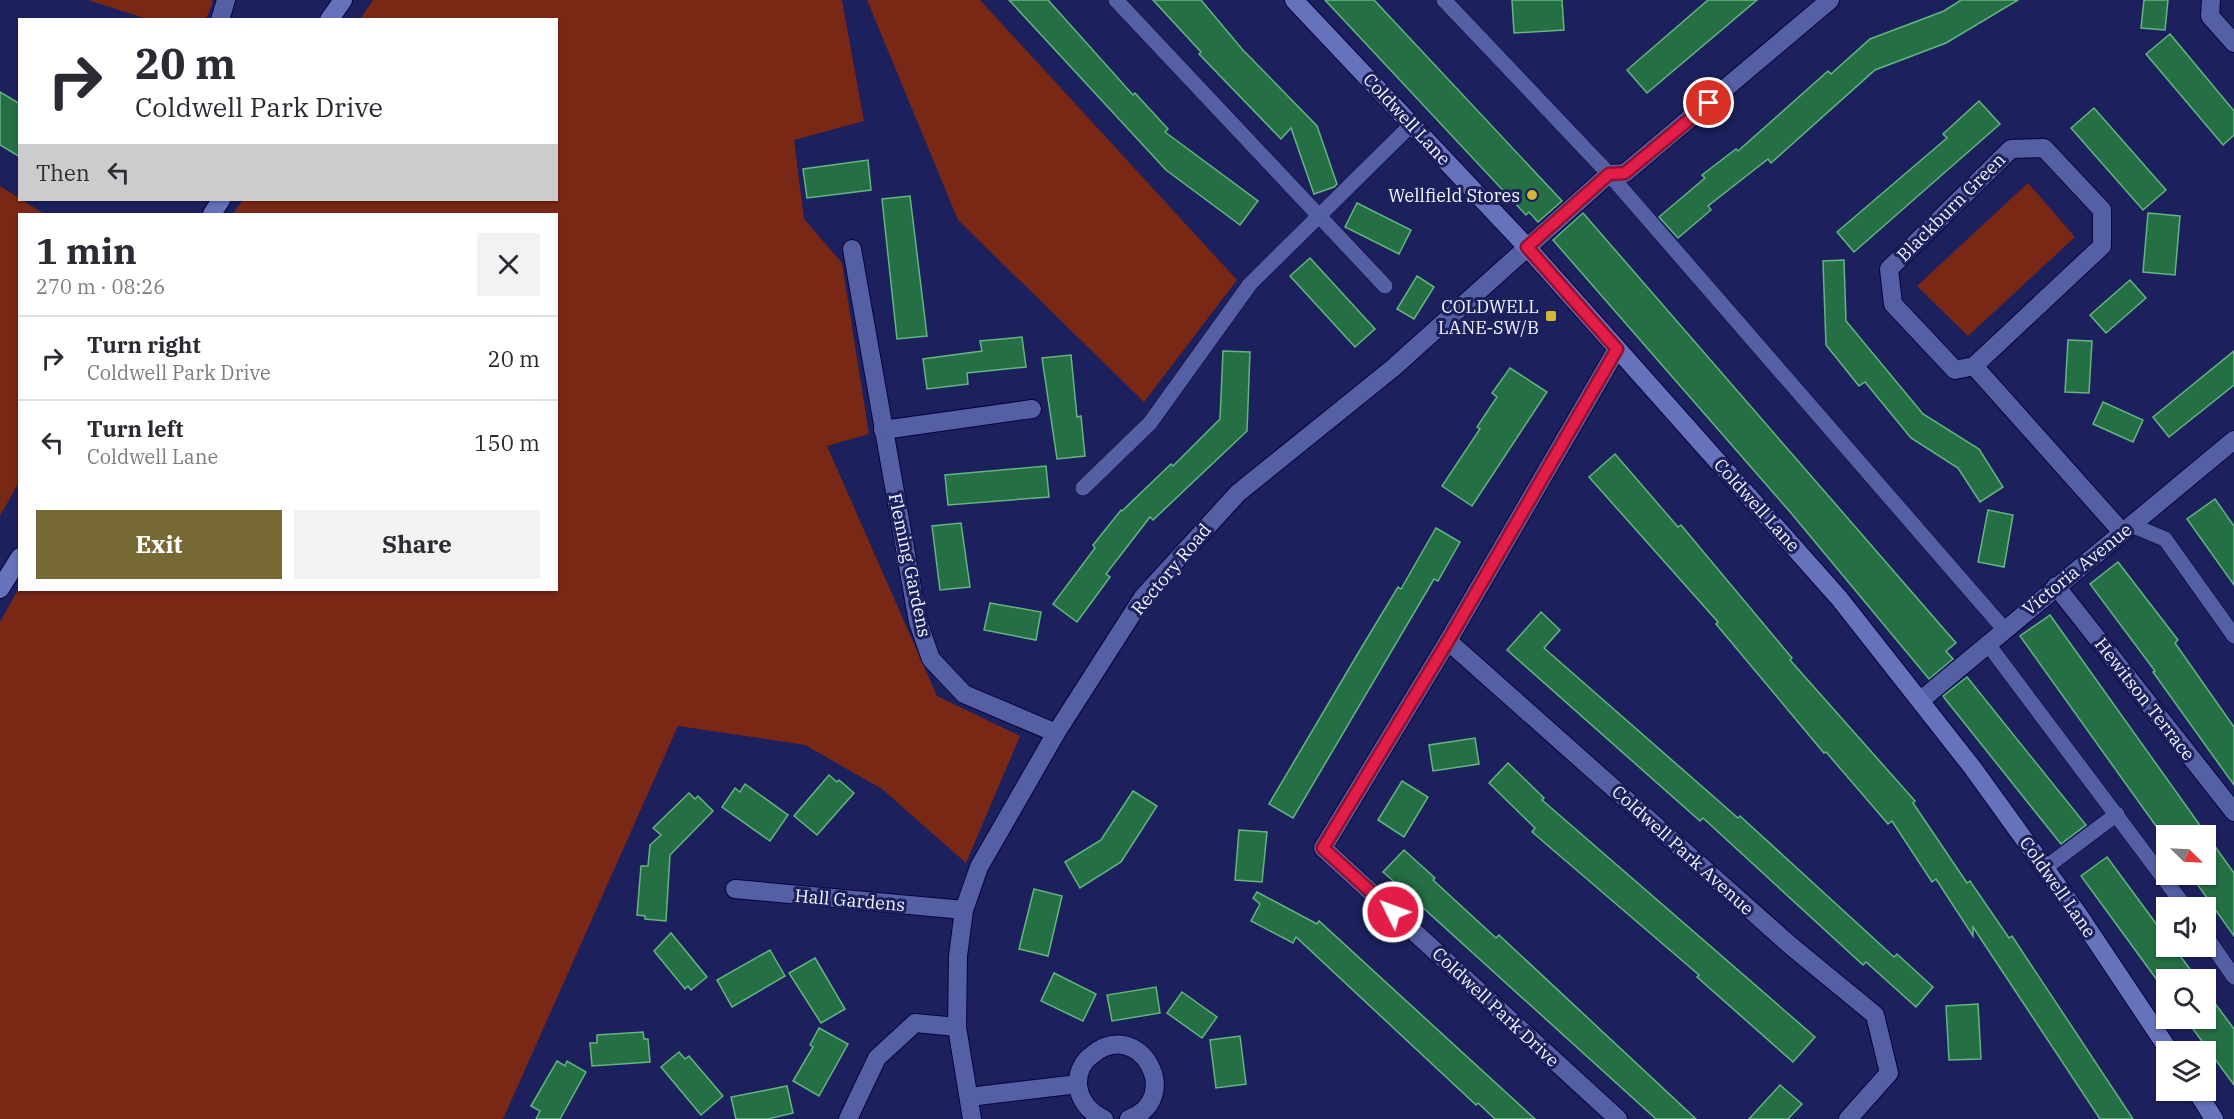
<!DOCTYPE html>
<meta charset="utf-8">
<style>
:root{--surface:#fff;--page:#f2f2f3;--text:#2b2b33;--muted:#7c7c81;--line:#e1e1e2;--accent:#776934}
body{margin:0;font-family:"IBM Plex Serif",serif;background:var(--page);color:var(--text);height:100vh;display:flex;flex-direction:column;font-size:22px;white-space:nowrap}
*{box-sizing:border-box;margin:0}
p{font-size:20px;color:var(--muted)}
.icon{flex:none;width:33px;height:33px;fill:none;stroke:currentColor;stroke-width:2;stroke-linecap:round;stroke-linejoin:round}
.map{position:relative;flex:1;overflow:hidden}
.side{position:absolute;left:18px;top:213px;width:540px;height:378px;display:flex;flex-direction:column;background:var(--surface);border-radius:0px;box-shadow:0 2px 4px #0004}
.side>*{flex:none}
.guide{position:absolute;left:18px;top:18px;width:540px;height:183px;border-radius:0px;box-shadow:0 2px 4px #0004;background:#fff;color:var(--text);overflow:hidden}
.needle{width:39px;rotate:114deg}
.fabs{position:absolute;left:2156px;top:825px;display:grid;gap:12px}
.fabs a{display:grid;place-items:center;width:60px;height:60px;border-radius:0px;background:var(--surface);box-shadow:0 2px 4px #0004;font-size:30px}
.pin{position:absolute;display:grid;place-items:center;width:51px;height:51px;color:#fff;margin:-26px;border:3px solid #fff;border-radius:50%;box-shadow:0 2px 6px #0007}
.me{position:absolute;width:66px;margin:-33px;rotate:312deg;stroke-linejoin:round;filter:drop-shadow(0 0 4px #0008)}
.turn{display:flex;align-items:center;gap:21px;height:126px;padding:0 18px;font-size:27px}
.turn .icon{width:78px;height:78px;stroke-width:2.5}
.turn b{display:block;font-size:42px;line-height:51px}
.then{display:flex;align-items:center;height:57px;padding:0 18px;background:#0003;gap:12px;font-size:22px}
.round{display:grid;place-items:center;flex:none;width:63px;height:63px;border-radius:0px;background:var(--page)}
.summary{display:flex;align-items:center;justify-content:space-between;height:102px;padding:0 18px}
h1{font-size:36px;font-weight:800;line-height:45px}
.action{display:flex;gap:12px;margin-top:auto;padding:12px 18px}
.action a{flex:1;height:69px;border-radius:0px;background:var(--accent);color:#fff;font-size:24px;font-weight:800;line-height:69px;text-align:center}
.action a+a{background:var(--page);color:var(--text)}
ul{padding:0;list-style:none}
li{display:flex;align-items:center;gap:18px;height:84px;padding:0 18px;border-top:2px solid var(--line)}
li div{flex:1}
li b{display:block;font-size:22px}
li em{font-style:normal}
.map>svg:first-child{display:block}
.green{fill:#792815}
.building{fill:#246f44;stroke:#65b482;stroke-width:1.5}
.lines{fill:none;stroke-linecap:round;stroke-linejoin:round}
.lane-casing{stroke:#0a0340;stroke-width:16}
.street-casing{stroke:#0a0340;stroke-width:20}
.secondary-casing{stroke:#0a0340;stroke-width:20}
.lane{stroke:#5460a3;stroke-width:15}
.street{stroke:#5460a3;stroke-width:18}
.secondary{stroke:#6673bc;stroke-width:18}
.route-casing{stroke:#92132f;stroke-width:15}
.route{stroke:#e11d48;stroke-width:10}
.poi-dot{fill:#d5b535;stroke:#1c205d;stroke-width:2}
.labels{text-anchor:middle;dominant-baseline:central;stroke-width:6;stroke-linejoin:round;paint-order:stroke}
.street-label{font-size:18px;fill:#f2f4fc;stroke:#1c205d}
.poi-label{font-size:18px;fill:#f2f4fc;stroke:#1c205d;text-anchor:end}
</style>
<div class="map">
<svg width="2234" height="1119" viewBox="0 0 2234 1119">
<rect width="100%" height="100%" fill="#1c205d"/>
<g class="green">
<polygon points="88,0 211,0 213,2 206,19 147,19"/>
<polygon points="373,0 842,0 864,121 794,140 804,219 842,263 869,434 827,446 937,696 1020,736 966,863 882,789 805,745 678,726 503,1119 0,1119 0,622 19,588 556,590 556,214 233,214 243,200 556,200 556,20 360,19"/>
<polygon points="867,0 980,0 1237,280 1144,402 958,220"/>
<polygon points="2028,183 2075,237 1968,336 1917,286"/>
<polygon points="0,186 44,214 20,214 19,482 0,516"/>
</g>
<g class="building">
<polygon points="1009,0 1048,0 1133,95 1135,93 1168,129 1165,132 1258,201 1240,225 1166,170"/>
<polygon points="1153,0 1201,0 1242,49 1317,126 1337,184 1334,187 1314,194 1291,128 1281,139 1199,54 1201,52"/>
<polygon points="1325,0 1374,0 1562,201 1538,222 1529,212 1526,215"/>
<polygon points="1512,0 1562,0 1564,30 1514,33"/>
<polygon points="1708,0 1757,0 1647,93 1627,70"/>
<polygon points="1961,0 2018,0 1946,43 1875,70 1771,163 1768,159 1708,206 1711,210 1678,238 1659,217 1705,178 1702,175 1736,149 1738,151 1828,71 1831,74 1870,39 1944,11"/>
<polygon points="2144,0 2168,0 2165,30 2141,28"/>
<polygon points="2170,34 2234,111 2234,135 2223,145 2146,54"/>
<polygon points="0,92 20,104 20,157 0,145"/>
<polygon points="1979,101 2000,124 1854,252 1837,232 1947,138 1943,134"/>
<polygon points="2094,108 2166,190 2143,210 2071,128"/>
<polygon points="868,160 871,190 807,198 803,169"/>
<polygon points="910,196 927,336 897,339 882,199"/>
<polygon points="1357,203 1411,230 1399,254 1345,227"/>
<polygon points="1583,213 1956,643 1946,651 1953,659 1929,679 1791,513 1553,240"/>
<polygon points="2148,213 2180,216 2175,275 2143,272"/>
<polygon points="1310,258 1375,329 1355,347 1290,276"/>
<polygon points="1844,260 1846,321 1923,414 1979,449 2003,487 1980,502 1958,468 1911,438 1865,382 1859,386 1826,345 1823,261"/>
<polygon points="1417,276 1434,287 1414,319 1397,309"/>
<polygon points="2130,280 2146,298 2106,333 2090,315"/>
<polygon points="1022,337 1026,367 967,373 968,384 927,389 923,359 982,351 980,341"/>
<polygon points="2068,340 2092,341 2089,393 2065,392"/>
<polygon points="1223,351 1250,352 1247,431 1153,520 1150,517 1106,574 1110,577 1077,622 1053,604 1095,548 1093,545 1121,510 1122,511 1171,464 1173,466 1220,419"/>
<polygon points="2234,351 2234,385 2169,437 2153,417"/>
<polygon points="1071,355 1077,417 1081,416 1085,456 1057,459 1042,358"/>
<polygon points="1510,368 1547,392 1472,506 1442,486 1480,429 1477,427 1497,397 1492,393"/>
<polygon points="2103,402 2143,420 2133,442 2093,424"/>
<polygon points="1615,454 1678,527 1681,525 1792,658 1790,660 1915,801 1913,803 1967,883 1970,881 2009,938 2012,936 2133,1119 2100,1119 1973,927 1973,936 1936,879 1932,882 1892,821 1888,824 1826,752 1824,753 1716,624 1718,622 1589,477"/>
<polygon points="1046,466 1049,497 948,505 945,475"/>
<polygon points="2215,499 2234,526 2234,585 2187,519"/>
<polygon points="1988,510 2013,515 2004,567 1978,562"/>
<polygon points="961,523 970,587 940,590 932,526"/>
<polygon points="1436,528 1460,542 1438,581 1434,579 1293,818 1269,804 1360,650 1398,587 1401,589"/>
<polygon points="2118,562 2178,640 2175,643 2234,727 2234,785 2153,672 2155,671 2090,584"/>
<polygon points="990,603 1041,612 1036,640 984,630"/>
<polygon points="1541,612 1560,630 1544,648 1738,818 1740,816 1894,957 1897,954 1933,987 1916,1007 1866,962 1863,965 1703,818 1700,821 1507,650"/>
<polygon points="2050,615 2234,873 2234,936 2190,874 2205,874 2205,836 2166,836 2166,840 2020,636"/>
<polygon points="1967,677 2086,825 2061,844 1946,700 1943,696"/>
<polygon points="1475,738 1479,764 1433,771 1429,745"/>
<polygon points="1508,763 1544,798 1542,800 1815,1037 1793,1062 1697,977 1699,975 1532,832 1535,828 1489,783"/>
<polygon points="829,775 837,782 839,780 854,793 817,835 794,816"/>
<polygon points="1402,781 1428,797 1404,837 1378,820"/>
<polygon points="745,784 788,815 770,841 722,807 735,788 740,792"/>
<polygon points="1133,791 1157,806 1121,862 1080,888 1065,862 1101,840"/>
<polygon points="689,793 695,799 698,796 713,811 670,855 666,921 645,919 645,916 637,915 641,866 648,866 650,845 661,835 653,828"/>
<polygon points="1239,830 1267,832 1262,882 1235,880"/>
<polygon points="1404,850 1435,878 1433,880 1496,938 1499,935 1696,1119 1656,1119 1399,886 1383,872"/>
<polygon points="2107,857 2166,937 2166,946 2173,946 2198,980 2157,980 2133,947 2081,876"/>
<polygon points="1034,889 1062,896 1048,956 1019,949"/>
<polygon points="1257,892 1317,924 1319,921 1535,1119 1495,1119 1478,1103 1476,1105 1296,937 1293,943 1251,921 1260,904 1253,898"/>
<polygon points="671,933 707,977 691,990 688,986 685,989 654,951"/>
<polygon points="770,950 785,976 732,1007 717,980"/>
<polygon points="815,958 845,1009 821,1023 789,973"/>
<polygon points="1054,973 1096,994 1083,1021 1041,1001"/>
<polygon points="1156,987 1160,1013 1112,1021 1107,995"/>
<polygon points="2205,990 2234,1029 2234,1085 2185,1018 2205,1018"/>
<polygon points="1182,992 1217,1017 1202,1038 1167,1013"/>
<polygon points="1978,1004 1981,1059 1949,1060 1946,1006"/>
<polygon points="819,1028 848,1044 819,1096 793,1081 813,1047 810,1045"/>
<polygon points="643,1032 644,1039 648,1039 650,1062 592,1066 590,1043 597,1043 597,1035"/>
<polygon points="1240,1036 1246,1084 1216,1088 1210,1040"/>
<polygon points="679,1052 685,1059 689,1056 723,1096 701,1115 661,1067"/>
<polygon points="557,1061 565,1066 567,1061 586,1072 560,1119 536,1119 540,1111 531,1106"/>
<polygon points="1780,1085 1802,1104 1788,1119 1749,1119"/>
<polygon points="787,1086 793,1113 768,1119 736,1119 731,1097"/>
</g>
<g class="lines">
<g class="lane-casing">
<g id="lane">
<polyline points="1116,0 1385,286"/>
<polyline points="1444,0 1609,174 2004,629"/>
<polyline points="1083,488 1150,423 1250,284 1412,124"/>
<polyline points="2131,525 2165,539 2234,636"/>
<polyline points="1987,643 2186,908"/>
<polyline points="2045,868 2117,814"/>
<polyline points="2205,935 2234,977"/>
</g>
</g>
<g class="street-casing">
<g id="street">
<polyline points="2211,0 2210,16 2234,43"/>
<polyline points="220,20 226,0"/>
<polyline points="852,249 918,622 931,659 964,694 1056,733"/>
<polyline points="1617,349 1448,641 1323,848 1618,1119"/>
<polyline points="1974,366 2102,246 2102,210 2044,148 2011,149 1889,269 1893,304 1955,370 1974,366 2122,532"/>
<polyline points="883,430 1032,409"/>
<polyline points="2056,586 2234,812"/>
<polyline points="1448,641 1791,946 1875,1015 1889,1073 1848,1119"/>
<polyline points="1921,700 2234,440"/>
<polyline points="735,889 964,910"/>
<polyline points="969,1097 1078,1084"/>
<polyline points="848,1119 877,1058 915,1023 957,1027"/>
<polyline points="972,1119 957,1027 958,956 964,910 979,867 1056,733 1143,597 1238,493 1393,368 1609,174 1625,173 1830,0"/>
<path d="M1104,1119C1090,1113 1078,1099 1078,1083C1078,1072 1083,1061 1092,1055C1139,1016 1185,1098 1129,1119"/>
</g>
</g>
<g class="secondary-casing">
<g id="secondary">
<polyline points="1294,0 1527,247 1839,598 1972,767 2078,914 2170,1052"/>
<polyline points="329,20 343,0"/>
<polyline points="212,214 221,200"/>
<polyline points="0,589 20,557"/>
<polyline points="2196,1090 2214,1119"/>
</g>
</g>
<use href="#lane" class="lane"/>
<use href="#street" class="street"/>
<use href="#secondary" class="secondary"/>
</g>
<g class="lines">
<g class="route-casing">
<polyline id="route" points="1393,912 1323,848 1448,641 1617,349 1527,247 1609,174 1625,173 1709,103"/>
</g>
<use href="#route" class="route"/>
</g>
<g class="poi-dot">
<circle cx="1532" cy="195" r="6"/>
<rect x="1545" y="310" width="12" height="12" rx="3"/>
</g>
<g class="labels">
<g class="street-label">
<text transform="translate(1407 119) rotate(47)">Coldwell Lane</text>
<text transform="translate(1951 207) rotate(-45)">Blackburn Green</text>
<text transform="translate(1757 505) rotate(48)">Coldwell Lane</text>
<text transform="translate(910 565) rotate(78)">Fleming Gardens</text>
<text transform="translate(1171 569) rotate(-50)">Rectory Road</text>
<text transform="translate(2077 569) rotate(-39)">Victoria Avenue</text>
<text transform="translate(2145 699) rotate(52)">Hewitson Terrace</text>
<text transform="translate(1683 850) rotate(42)">Coldwell Park Avenue</text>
<text transform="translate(2058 887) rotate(55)">Coldwell Lane</text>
<text transform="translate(850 900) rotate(5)">Hall Gardens</text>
<text transform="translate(1496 1007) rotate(43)">Coldwell Park Drive</text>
</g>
<g class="poi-label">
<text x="1520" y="195">Wellfield Stores</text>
<text x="1539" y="306">COLDWELL<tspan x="1539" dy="21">LANE-SW/B</tspan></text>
</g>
</g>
</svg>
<div class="fabs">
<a><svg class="needle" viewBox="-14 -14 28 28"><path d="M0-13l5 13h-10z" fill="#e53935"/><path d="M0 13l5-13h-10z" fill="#7c7c81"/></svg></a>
<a><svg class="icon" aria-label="sound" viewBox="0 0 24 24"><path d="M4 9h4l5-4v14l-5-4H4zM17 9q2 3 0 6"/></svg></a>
<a><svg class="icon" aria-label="search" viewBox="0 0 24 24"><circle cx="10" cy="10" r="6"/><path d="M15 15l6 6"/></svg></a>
<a><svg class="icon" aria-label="layers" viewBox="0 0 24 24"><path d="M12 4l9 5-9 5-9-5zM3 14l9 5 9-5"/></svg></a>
</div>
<div class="pin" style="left:1709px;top:103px;background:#d93025"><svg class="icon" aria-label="arrive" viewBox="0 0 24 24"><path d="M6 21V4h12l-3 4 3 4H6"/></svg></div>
<svg class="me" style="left:1393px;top:912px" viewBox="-20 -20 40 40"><circle r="17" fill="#e11d48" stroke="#fff" stroke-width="3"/><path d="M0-11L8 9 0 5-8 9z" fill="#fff"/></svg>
<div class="guide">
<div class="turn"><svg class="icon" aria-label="right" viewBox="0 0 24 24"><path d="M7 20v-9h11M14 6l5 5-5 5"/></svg><div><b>20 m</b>Coldwell Park Drive</div></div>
<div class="then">Then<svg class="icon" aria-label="left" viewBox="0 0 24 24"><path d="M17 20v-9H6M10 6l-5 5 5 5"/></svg></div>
</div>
<section class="side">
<div class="summary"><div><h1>1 min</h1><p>270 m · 08:26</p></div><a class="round"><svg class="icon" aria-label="close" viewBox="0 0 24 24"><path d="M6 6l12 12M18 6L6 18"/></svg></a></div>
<ul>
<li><svg class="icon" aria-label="right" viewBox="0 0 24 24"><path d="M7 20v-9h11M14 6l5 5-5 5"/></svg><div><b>Turn right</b><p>Coldwell Park Drive</p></div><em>20 m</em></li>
<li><svg class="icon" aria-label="left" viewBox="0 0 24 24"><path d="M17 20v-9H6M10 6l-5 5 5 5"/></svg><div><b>Turn left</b><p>Coldwell Lane</p></div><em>150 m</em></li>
</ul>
<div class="action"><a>Exit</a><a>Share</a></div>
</section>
</div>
